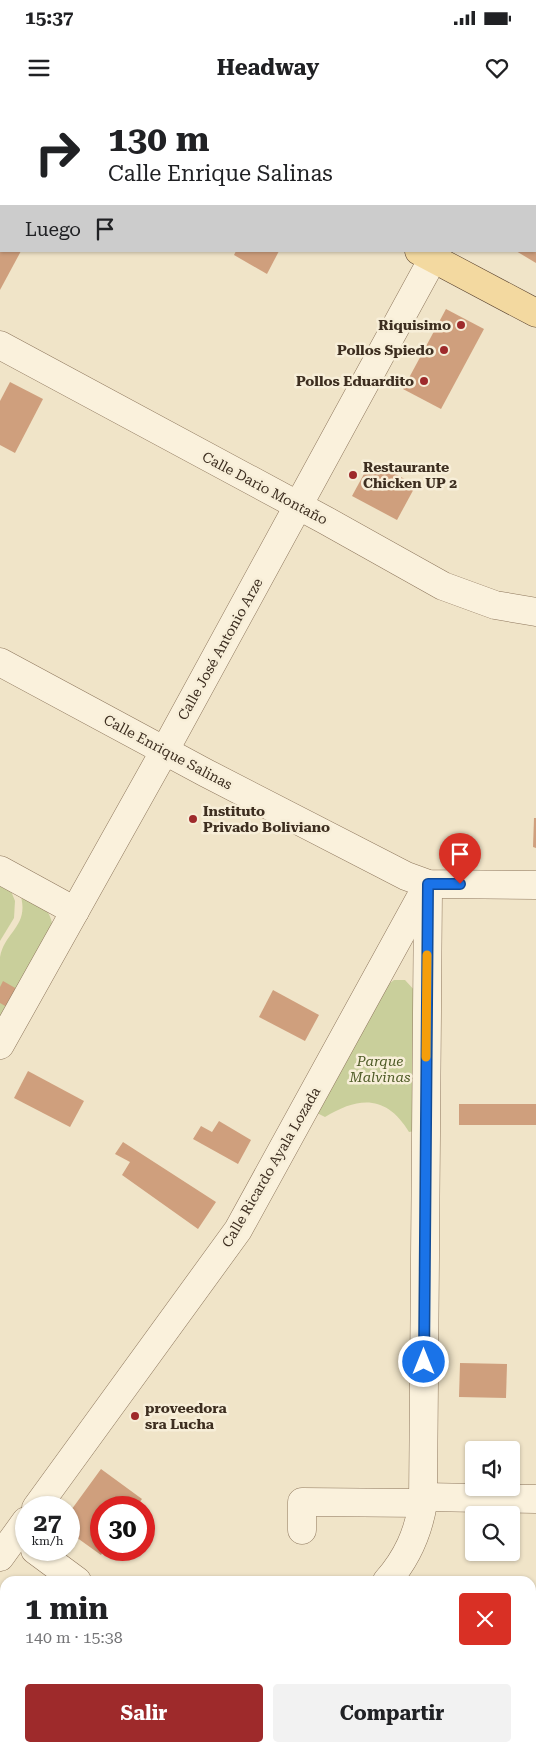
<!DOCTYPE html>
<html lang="es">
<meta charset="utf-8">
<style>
:root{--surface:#fff;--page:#f2f2f2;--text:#202124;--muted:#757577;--accent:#9e2a2b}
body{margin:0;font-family:"Roboto Serif",serif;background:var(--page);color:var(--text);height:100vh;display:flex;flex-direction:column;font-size:19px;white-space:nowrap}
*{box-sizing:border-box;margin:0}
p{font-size:16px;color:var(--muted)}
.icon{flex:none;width:28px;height:28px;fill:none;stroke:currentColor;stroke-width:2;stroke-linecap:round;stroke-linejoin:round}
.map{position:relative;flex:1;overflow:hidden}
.side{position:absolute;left:0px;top:1476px;width:536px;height:176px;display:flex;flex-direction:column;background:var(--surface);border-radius:15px 15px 0 0;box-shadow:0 1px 4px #0004}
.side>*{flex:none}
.guide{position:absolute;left:0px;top:0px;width:536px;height:152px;box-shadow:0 1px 4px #0004;background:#fff;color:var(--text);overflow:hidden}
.fabs{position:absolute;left:465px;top:1341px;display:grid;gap:10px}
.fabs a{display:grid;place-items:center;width:55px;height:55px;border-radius:5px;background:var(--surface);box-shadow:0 1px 4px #0004;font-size:25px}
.speed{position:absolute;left:15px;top:1396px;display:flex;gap:10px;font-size:25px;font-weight:700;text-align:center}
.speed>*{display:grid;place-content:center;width:65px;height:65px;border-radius:50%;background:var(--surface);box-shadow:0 1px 4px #0004;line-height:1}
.speed small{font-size:12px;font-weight:400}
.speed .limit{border:8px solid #d22;background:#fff;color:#111}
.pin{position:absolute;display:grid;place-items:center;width:42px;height:42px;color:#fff;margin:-51px -21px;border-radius:50% 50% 50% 0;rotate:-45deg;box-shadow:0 0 5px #0007}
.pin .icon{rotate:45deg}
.me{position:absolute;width:55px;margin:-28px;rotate:0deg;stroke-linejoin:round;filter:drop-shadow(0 0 4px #0008)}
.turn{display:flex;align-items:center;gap:18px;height:105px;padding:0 25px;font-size:22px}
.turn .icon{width:65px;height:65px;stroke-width:2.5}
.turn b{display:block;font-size:35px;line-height:42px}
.then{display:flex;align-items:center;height:48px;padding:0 25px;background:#0003;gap:10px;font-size:19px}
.round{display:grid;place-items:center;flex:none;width:52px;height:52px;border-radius:5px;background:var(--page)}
.head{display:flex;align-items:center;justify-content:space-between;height:85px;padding:0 25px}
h1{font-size:30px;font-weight:700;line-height:38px}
.cta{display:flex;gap:10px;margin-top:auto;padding:10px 25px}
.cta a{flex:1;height:58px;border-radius:5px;background:var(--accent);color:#fff;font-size:20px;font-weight:700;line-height:58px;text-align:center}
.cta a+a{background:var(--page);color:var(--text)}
.status{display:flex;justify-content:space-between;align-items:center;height:35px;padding:0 25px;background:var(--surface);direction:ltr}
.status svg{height:14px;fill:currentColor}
header{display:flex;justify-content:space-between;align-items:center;height:65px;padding:0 25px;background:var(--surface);font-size:22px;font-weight:700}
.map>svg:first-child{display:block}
.green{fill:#c9cf9b}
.building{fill:#cf9f7d}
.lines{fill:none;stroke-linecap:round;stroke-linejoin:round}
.minor-casing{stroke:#8d765c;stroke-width:29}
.major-casing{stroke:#5b4430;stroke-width:29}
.minor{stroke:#faf1dc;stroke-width:28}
.major{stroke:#f3d9a0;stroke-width:28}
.route-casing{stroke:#114b97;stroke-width:12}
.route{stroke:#1a73e8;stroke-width:9}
.slow{stroke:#f59e0b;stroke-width:9}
.poi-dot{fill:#9e2a2b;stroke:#f7eed8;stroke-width:2}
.labels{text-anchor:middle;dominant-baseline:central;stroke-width:5;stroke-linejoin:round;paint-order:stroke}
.poi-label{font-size:14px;font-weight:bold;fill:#3d2e20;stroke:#f7eed8;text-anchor:end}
.street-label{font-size:14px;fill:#3d2e20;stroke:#f7eed8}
.park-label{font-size:14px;font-style:italic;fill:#4d5a26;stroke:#f7eed8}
</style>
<div class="status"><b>15:37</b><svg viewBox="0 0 49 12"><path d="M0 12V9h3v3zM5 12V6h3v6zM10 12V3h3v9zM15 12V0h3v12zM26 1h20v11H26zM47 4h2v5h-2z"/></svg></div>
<header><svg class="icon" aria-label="menu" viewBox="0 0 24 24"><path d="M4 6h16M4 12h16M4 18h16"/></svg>Headway<svg class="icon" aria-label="heart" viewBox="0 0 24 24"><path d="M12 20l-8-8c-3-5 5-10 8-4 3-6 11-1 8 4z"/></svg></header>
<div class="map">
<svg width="536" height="1652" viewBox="0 0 536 1652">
<rect width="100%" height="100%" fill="#f0e4c8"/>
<g class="green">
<polygon points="0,764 15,801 14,818 0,841"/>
<path d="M19,790C38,803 53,807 53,833L0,931C0,910 0,877 0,857C5,830 32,826 19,790Z"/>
<path d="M394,880H405L416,892L415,1031L409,1032C387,995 359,996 325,1017L317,1013L385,887Z"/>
</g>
<g class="building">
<polygon points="0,151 21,151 0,190"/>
<polygon points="236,151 279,151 267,174 234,155"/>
<polygon points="516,151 536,151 536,163"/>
<polygon points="446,209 484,229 441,309 403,289"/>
<polygon points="10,282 43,299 15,353 0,345 0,301"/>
<polygon points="371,361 416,385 397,420 352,396"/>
<polygon points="534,718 536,718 536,748 533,747"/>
<polygon points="3,881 17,889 7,907 0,903 0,887"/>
<polygon points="273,890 319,915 305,941 259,917"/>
<polygon points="28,971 84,1001 70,1027 14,998"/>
<rect x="459" y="1004" width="77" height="21"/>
<polygon points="219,1021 251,1040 238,1064 193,1039 201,1026 212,1032"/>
<polygon points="123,1042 216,1102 198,1129 122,1075 130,1062 115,1054"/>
<polygon points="460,1263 507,1264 506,1298 459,1297"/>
<polygon points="101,1369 142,1399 135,1408 101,1408 101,1450 104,1450 101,1455 69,1432 69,1413"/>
<polygon points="452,1648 473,1648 467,1652 456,1652"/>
</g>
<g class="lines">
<g class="minor-casing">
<g id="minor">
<polyline points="508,1 509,0"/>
<polyline points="0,245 325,420 443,486 495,505 536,512"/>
<polyline points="0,562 206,673 406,776 428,784 536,785"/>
<polyline points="0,770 75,811"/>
<polyline points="0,945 165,650 437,151"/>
<polyline points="423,1397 536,1399"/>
<polyline points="36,1408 238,1130 428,784"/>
<polyline points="302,1430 302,1402 423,1403"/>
<polyline points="35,1450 77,1481"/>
<polyline points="0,1457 26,1421"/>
<path d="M387,1481C407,1458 418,1434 423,1403L428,790"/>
</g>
</g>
<g class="major-casing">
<g id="major">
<polyline points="138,0 140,1"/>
<polyline points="419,151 536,213"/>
</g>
</g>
<use href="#minor" class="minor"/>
<use href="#major" class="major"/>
</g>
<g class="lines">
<g class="route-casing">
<polyline id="route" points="424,1262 428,784 460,784"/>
</g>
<use href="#route" class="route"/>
<polyline class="slow" points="426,957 427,855"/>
</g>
<g class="poi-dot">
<circle cx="461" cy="225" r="5"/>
<circle cx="444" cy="250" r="5"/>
<circle cx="424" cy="281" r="5"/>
<circle cx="353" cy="375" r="5"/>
<circle cx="193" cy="719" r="5"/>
<circle cx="135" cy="1316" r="5"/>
</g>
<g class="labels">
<g class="poi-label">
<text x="451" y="225">Riquisimo</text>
<text x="434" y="250">Pollos Spiedo</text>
<text x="414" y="281">Pollos Eduardito</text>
<text x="363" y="367" text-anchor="start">Restaurante<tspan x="363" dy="16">Chicken UP 2</tspan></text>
<text x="203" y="711" text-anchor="start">Instituto<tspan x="203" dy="16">Privado Boliviano</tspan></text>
<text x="145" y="1308" text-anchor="start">proveedora<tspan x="145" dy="16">sra Lucha</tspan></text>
</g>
<g class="street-label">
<text transform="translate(265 388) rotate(28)">Calle Dario Montaño</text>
<text transform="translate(220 549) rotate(-61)">Calle José Antonio Arze</text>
<text transform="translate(168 652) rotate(28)">Calle Enrique Salinas</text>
<text transform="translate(271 1067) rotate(-60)">Calle Ricardo Ayala Lozada</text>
</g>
<g class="park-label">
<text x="380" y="961">Parque<tspan x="380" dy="16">Malvinas</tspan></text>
</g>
</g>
</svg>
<div class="fabs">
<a><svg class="icon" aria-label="sound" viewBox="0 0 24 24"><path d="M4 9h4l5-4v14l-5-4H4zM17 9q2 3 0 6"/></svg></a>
<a><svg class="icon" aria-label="search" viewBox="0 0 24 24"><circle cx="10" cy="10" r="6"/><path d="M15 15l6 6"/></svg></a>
</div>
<div class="speed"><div>27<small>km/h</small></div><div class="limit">30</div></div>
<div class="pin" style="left:460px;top:784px;background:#d93025"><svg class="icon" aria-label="arrive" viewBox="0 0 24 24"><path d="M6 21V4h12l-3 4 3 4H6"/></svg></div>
<svg class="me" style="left:424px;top:1262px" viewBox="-20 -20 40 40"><circle r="17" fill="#1a73e8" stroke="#fff" stroke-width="3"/><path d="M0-11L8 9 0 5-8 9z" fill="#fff"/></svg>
<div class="guide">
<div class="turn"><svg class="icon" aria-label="right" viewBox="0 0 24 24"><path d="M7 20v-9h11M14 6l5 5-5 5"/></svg><div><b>130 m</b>Calle Enrique Salinas</div></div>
<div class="then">Luego<svg class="icon" aria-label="arrive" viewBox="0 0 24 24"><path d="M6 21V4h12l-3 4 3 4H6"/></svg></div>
</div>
<section class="side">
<div class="head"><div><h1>1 min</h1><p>140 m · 15:38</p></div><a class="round" style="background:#d93025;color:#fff"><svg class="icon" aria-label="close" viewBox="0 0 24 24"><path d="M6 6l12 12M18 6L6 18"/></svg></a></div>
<div class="cta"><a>Salir</a><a>Compartir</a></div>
</section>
</div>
